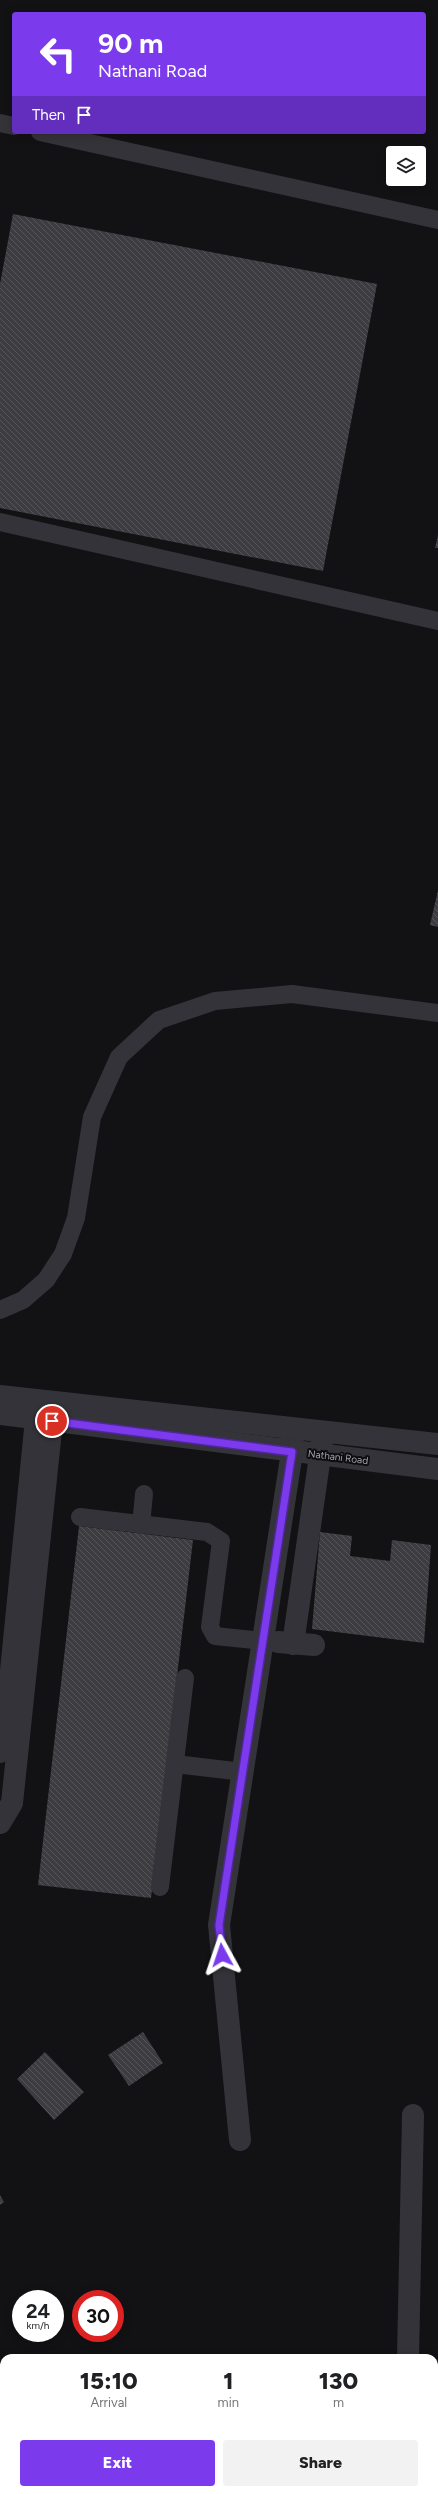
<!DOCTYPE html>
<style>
:root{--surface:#fff;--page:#f2f2f2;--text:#202124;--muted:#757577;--accent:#7c3aed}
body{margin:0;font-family:Figtree,sans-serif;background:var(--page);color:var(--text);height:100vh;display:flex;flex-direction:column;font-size:15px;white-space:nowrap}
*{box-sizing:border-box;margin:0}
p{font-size:13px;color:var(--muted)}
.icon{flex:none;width:22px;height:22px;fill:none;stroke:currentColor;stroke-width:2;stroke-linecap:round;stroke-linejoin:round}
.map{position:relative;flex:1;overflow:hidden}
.details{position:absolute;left:0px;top:2354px;width:438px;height:140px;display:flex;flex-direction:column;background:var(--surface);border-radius:12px 12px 0 0;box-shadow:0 2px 10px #0003}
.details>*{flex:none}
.top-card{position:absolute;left:12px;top:12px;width:414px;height:122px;border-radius:4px;box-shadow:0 2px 10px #0003;background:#7c3aed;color:#fff;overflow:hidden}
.fabs{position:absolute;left:386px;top:146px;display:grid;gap:8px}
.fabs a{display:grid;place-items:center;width:40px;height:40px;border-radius:4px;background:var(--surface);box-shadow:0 2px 10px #0003;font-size:20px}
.speed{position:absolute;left:12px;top:2290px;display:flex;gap:8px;font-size:20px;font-weight:700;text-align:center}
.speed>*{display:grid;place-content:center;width:52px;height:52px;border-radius:50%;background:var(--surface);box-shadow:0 2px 10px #0003;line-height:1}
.speed small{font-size:10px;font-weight:400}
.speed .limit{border:6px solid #d22;background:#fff;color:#111}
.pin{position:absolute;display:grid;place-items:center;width:34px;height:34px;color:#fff;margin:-17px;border:2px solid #fff;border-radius:50%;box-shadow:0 1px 4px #0007}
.me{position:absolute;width:44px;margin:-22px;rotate:355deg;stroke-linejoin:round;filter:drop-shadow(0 0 3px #0008)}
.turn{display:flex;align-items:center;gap:14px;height:84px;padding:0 20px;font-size:18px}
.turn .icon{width:52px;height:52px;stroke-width:2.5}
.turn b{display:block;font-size:28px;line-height:34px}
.then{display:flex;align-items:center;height:38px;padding:0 20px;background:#0003;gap:8px;font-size:15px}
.eta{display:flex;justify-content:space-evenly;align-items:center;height:68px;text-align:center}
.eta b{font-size:24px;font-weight:800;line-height:28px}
.button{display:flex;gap:8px;margin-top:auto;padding:8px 20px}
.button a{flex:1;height:46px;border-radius:4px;background:var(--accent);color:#fff;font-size:16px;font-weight:800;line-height:46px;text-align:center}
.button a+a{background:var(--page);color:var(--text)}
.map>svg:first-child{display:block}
.building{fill:url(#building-back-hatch)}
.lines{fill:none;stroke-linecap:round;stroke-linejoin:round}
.service{stroke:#333339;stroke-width:18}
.minor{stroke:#333339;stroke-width:22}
.tertiary{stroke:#333339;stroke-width:22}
.route-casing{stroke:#51269a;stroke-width:10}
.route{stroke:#7c3aed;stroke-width:7}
.labels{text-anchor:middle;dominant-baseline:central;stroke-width:4;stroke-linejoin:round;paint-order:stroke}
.street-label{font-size:10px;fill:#a3a4b5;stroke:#0d0d0e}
</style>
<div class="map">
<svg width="438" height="2494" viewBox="0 0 438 2494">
<defs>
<pattern id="building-back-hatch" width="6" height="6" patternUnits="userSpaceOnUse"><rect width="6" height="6" fill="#3c3c41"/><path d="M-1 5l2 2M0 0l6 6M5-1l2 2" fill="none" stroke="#55555a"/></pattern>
</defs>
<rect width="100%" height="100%" fill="#121214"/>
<g class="building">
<polygon points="13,214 377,284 323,571 0,508 0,284"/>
<polygon points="438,535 438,548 435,548"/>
<polygon points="438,890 438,927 430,925"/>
<polygon points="79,1526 193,1540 151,1898 38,1885"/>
<polygon points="320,1532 352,1536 350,1556 390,1561 392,1540 431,1545 424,1643 312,1629"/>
<polygon points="143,2032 163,2063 129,2086 108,2055"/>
<polygon points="45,2052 84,2092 54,2120 17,2079"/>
<polygon points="0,2195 4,2202 0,2205"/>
</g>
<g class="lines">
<g class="service">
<polyline points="0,123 14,126"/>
<polyline points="40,132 438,220"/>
<polyline points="0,522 438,621"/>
<polyline points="0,1310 23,1300 46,1280 63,1254 76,1218 92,1117 119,1057 159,1020 215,1001 292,994 438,1013"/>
<polyline points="80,1517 207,1532 221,1541 210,1627 215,1636 263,1641"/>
<polyline points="141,1525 144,1494"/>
<polyline points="175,1764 243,1772"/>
<polyline points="160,1887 185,1678"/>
</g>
<g class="minor">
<polyline points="278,1642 314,1645"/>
<polyline points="293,1644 323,1435"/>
<polyline points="0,1752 4,1741 36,1419"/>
<polyline points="0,1823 12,1803 52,1421"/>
<polyline points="240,2140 219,1925 292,1452 293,1432"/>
<polyline points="408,2358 413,2115"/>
<polyline points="434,2456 438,2457"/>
</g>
<g class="tertiary">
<polyline points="0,1396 438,1444"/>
<polyline points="0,1414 438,1469"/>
</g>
</g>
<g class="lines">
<g class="route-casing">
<polyline id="route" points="52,1421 292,1452 219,1925 222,1955"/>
</g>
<use href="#route" class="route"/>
</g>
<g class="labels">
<g class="street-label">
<text transform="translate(338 1457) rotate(7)">Nathani Road</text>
</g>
</g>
</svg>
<div class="fabs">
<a><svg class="icon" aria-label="layers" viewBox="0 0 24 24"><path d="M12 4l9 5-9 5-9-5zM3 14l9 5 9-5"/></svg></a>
</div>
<div class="speed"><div>24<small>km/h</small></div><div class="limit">30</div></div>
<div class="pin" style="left:52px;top:1421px;background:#d93025"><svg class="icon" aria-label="arrive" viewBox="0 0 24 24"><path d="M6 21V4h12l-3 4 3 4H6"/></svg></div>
<svg class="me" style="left:222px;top:1955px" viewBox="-20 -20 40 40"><path d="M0-17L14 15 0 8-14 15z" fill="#7c3aed" stroke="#fff" stroke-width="4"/></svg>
<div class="top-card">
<div class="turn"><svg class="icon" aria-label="left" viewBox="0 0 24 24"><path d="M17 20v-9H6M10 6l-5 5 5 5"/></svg><div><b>90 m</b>Nathani Road</div></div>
<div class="then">Then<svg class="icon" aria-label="arrive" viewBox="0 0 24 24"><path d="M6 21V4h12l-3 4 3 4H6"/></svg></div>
</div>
<section class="details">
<div class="eta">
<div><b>15:10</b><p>Arrival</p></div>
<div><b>1</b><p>min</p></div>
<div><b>130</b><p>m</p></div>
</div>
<div class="button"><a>Exit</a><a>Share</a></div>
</section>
</div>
